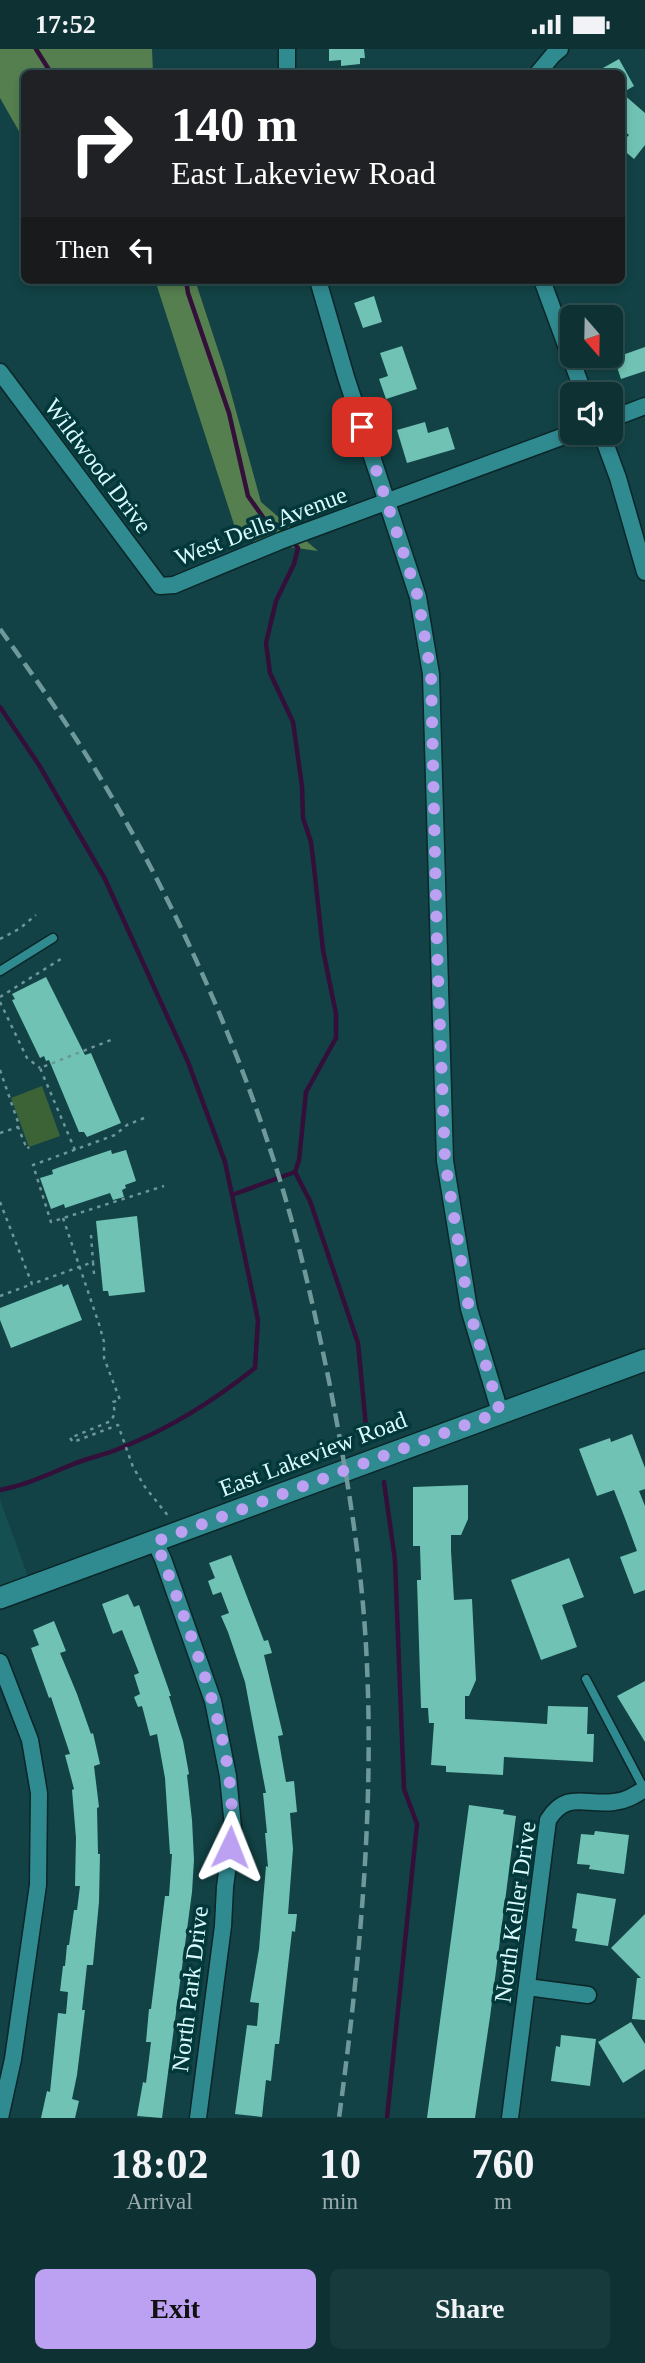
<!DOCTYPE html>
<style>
:root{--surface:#0e3234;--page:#173a3c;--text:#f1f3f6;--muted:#9baaac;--line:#2e4d4f;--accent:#bca0f2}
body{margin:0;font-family:Georgia,serif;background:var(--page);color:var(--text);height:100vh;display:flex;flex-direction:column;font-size:26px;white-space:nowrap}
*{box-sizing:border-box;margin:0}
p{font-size:23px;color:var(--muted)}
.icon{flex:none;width:38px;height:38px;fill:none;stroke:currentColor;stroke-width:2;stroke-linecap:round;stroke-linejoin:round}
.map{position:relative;height:2069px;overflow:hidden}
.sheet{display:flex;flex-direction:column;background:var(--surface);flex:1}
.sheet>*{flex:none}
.banner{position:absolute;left:21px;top:21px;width:604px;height:214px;border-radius:10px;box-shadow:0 4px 10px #0003,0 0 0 2px var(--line);background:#202124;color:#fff;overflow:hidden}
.needle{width:46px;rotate:160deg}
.fabs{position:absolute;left:560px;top:256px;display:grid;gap:14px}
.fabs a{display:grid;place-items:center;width:63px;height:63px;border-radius:10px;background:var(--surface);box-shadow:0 4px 10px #0003,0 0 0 2px var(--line);font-size:35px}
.pin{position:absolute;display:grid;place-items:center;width:60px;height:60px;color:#fff;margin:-30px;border-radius:14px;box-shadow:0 4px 10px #0006}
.me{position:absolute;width:77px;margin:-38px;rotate:2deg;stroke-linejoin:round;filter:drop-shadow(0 0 5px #0008)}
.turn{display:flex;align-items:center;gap:24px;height:147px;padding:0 35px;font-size:32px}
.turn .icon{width:91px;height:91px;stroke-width:2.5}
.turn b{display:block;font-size:49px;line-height:60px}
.then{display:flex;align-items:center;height:66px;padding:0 35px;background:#0003;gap:14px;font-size:26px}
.eta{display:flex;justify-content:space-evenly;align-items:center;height:119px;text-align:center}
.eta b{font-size:42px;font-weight:700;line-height:49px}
.action{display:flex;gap:14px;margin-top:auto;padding:14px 35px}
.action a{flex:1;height:80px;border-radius:10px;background:var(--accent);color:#111;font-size:28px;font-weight:700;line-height:80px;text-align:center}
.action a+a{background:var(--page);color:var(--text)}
.status{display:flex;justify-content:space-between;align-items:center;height:49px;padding:0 35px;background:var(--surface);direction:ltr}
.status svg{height:19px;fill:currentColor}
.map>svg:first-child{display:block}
.built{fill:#164f52}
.green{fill:#3c6336}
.forest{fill:#557f4f}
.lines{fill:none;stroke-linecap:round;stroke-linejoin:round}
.stream{stroke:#330f39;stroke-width:4.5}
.building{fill:#70c3b4}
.lane-casing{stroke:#0a2628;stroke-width:11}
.street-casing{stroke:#0a2628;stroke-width:19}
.secondary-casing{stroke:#0a2628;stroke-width:24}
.path{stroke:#6d9699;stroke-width:2.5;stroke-dasharray:3.5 5;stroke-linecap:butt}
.lane{stroke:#308b91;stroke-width:8}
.street{stroke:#308b91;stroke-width:16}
.secondary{stroke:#308b91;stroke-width:21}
.rail{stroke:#6f989b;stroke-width:4.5;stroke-dasharray:14 7;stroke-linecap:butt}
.route{stroke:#bca0f2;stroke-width:12;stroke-dasharray:0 21.6}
.labels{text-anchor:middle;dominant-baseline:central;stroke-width:7;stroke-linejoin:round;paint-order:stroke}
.street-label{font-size:24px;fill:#dafbfd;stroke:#03383b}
</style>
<div class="status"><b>17:52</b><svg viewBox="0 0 49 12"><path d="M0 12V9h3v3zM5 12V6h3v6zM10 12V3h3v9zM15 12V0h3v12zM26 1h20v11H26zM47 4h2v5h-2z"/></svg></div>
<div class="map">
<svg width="645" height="2069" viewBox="0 0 645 2069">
<rect width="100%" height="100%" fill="#124245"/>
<polygon class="built" points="0,1451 29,1530 0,1541"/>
<polygon class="green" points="42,1037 60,1087 29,1098 11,1049"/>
<g class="forest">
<polygon points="0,0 152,0 153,24 24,24 24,91 0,49"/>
<polygon points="155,231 195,231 225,322 261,453 318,502 239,491"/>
</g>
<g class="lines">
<g class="stream">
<polyline points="36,0 51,24"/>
<polyline points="186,231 188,244 229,364 248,447 265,471 280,477 288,486"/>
<polyline points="293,493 298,499 294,515 276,552 266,594 270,624 293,673 302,737 303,769 311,793 314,818 323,901 336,965 336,989 306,1043 299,1111 295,1123 310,1152 358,1294 367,1388"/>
<polyline points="0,658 39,716 105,830 188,1013 225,1113 232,1146"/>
<polyline points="384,1433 395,1511 404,1740 417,1775 387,2069"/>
<path d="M0,1441C26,1436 47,1426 71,1416C87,1409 105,1406 121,1399C172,1378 212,1353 255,1319L258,1271L232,1146L295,1123"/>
</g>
</g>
<g class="building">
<polygon points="329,0 364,0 365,9 360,9 360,15 341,17 341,11 329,12"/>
<polygon points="619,10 634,37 622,44 645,64 645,96 634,110 621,99 621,94 629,86 621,79 621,24 594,24"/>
<polygon points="374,247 382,273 363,279 354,254"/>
<polygon points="402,297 417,340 386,350 379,330 388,327 380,304"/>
<polygon points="645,298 645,322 621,330 614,309"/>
<polygon points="425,373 428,384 448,378 455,400 407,414 397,381"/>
<polygon points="46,928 85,1006 91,1004 121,1074 87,1088 84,1083 79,1083 49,1011 46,1012 44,1007 40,1009 12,951 15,950 12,945"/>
<polygon points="111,1101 112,1105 126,1101 136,1132 125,1136 126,1139 122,1141 124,1148 113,1151 110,1144 65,1159 64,1155 51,1160 40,1129 53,1125 52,1121 60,1118"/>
<polygon points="137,1167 145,1243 109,1247 108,1242 103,1242 96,1172"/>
<polygon points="62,1235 63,1238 68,1235 82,1271 11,1299 0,1271 0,1259"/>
<polygon points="632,1385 645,1419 645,1440 639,1442 645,1457 645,1541 634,1545 620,1508 637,1502 626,1472 614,1441 597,1447 579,1400 610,1389 611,1393"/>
<polygon points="468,1436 468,1470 461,1486 451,1486 451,1502 454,1551 472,1550 476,1631 469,1647 465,1647 465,1670 547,1675 548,1657 588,1658 587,1685 594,1685 593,1713 504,1708 503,1726 446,1723 446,1717 431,1716 434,1674 429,1674 428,1659 421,1659 417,1531 421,1531 420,1497 413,1497 413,1438"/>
<polygon points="231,1506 264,1592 268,1591 272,1604 264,1606 283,1686 278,1687 286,1733 294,1732 297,1763 290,1764 293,1800 288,1865 297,1865 295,1883 292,1882 279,1995 275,1995 271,2032 266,2031 262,2068 235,2065 247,1976 257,1977 259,1954 250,1953 259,1900 266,1817 268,1818 265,1784 267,1784 263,1744 266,1744 245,1633 228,1583 221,1567 229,1564 221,1543 213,1546 208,1532 215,1529 209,1514"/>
<polygon points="569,1509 584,1548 562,1556 577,1598 541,1611 511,1531"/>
<polygon points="128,1545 134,1558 139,1556 171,1647 169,1647 183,1692 189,1725 187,1726 192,1771 194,1811 192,1843 162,2069 137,2067 143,2033 146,2034 151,1993 146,1993 149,1960 151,1960 165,1847 169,1847 172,1805 170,1805 165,1729 157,1685 150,1687 142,1657 138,1658 134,1648 140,1645 134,1626 139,1624 122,1581 113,1585 102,1555"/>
<polygon points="54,1572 66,1602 60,1604 77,1645 91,1685 93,1684 100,1715 94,1717 99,1758 97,1759 98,1805 100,1805 99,1853 93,1916 87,1916 82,1961 85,1961 77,2026 72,2050 79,2052 75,2069 41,2069 47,2042 50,2043 58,1964 66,1965 68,1943 60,1942 63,1917 65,1917 67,1896 69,1896 74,1861 77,1861 80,1837 75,1837 76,1789 72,1741 74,1740 65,1706 70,1705 51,1648 49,1649 31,1599 39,1596 33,1581"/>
<polygon points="645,1632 645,1693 617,1647"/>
<polygon points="469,1756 504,1761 503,1765 516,1767 490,1968 475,2069 427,2069"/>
<polygon points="595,1782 629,1786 624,1825 589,1820 590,1816 577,1815 581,1785 594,1786"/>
<polygon points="577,1844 616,1850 608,1897 575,1892 577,1880 572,1879"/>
<polygon points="645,1865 645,1971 632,1970 637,1929 641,1929 611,1899"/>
<polygon points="631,1973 645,1995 645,2020 623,2034 598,1993"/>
<polygon points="561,1986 596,1990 590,2037 551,2032 556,1997 560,1998"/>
</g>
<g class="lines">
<g class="lane-casing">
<g id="lane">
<polyline points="0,922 53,889"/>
<polyline points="586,1630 644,1740"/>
</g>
</g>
<g class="street-casing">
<g id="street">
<polyline points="287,24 287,0"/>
<polyline points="538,24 553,6 560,0"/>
<polyline points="318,231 346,328 418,548 431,625 445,1112 469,1260 500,1363"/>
<polyline points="542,231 584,345"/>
<polyline points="0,323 160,537 174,536 280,492 575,383"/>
<polyline points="611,370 645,357"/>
<polyline points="601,383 618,429 645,523"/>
<polyline points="155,1493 163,1510 213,1652 228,1727 233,1778 225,1838 223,1877 198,2069"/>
<polyline points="0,1613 30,1691 39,1744 38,1836 13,2010 0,2069"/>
<polyline points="527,1938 588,1946"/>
<path d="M510,2069L548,1771C567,1741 585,1757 614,1753C626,1752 635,1746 645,1740"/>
</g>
</g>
<g class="secondary-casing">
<polyline id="secondary" points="0,1549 645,1311"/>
</g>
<g class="path">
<polyline points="0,890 19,880 36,866"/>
<polyline points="0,948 64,908"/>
<polyline points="0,953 27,1009 40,1019"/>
<polyline points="0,1021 19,1076 18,1078 27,1100 29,1098"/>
<polyline points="144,1069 127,1076 115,1086 33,1116 51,1173 164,1137"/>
<polyline points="0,1084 18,1078"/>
<polyline points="75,1101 40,1019 111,991"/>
<polyline points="0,1153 32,1235 93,1213 94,1225"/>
<polyline points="63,1169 99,1275 104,1293 104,1309 120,1351 113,1353 115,1364 111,1372 70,1389 73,1393 118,1376 133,1418 145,1438 169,1468"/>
<polyline points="91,1186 93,1213"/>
<polyline points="0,1247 32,1235"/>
</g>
<use href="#lane" class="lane"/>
<use href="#street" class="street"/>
<use href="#secondary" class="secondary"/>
<path class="rail" d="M0,580C35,629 70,678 101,730C170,844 230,977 271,1103C296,1178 313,1255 329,1332C346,1420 361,1508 366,1597C375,1755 360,1913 339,2069"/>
</g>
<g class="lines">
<path class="route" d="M230,1798C242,1707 193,1595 163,1510L155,1493L500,1363L469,1260L445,1112L437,897L431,625L418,548L362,378"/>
</g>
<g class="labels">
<g class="street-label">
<text transform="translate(98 417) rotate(53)">Wildwood Drive</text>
<text transform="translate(261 477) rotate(-21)">West Dells Avenue</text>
<text transform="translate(313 1405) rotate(-21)">East Lakeview Road</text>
<text transform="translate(515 1863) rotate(-82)">North Keller Drive</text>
<text transform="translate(190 1940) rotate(-83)">North Park Drive</text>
</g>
</g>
</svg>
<div class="fabs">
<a><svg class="needle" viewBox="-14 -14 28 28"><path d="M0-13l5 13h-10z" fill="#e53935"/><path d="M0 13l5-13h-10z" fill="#9baaac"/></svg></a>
<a><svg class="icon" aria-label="sound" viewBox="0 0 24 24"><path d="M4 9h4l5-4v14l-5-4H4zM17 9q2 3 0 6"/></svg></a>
</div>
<div class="pin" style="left:362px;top:378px;background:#d93025"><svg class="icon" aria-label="arrive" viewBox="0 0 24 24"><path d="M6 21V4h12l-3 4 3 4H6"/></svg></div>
<svg class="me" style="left:230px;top:1798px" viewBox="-20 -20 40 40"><path d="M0-17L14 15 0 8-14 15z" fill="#bca0f2" stroke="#fff" stroke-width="4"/></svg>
<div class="banner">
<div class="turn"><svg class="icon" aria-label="right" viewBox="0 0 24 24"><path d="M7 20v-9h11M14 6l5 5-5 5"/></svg><div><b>140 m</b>East Lakeview Road</div></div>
<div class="then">Then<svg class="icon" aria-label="left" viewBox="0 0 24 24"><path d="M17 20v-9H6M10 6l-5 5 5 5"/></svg></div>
</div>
</div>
<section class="sheet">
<div class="eta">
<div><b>18:02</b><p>Arrival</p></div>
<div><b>10</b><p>min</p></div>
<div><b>760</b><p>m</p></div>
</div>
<div class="action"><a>Exit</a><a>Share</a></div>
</section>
